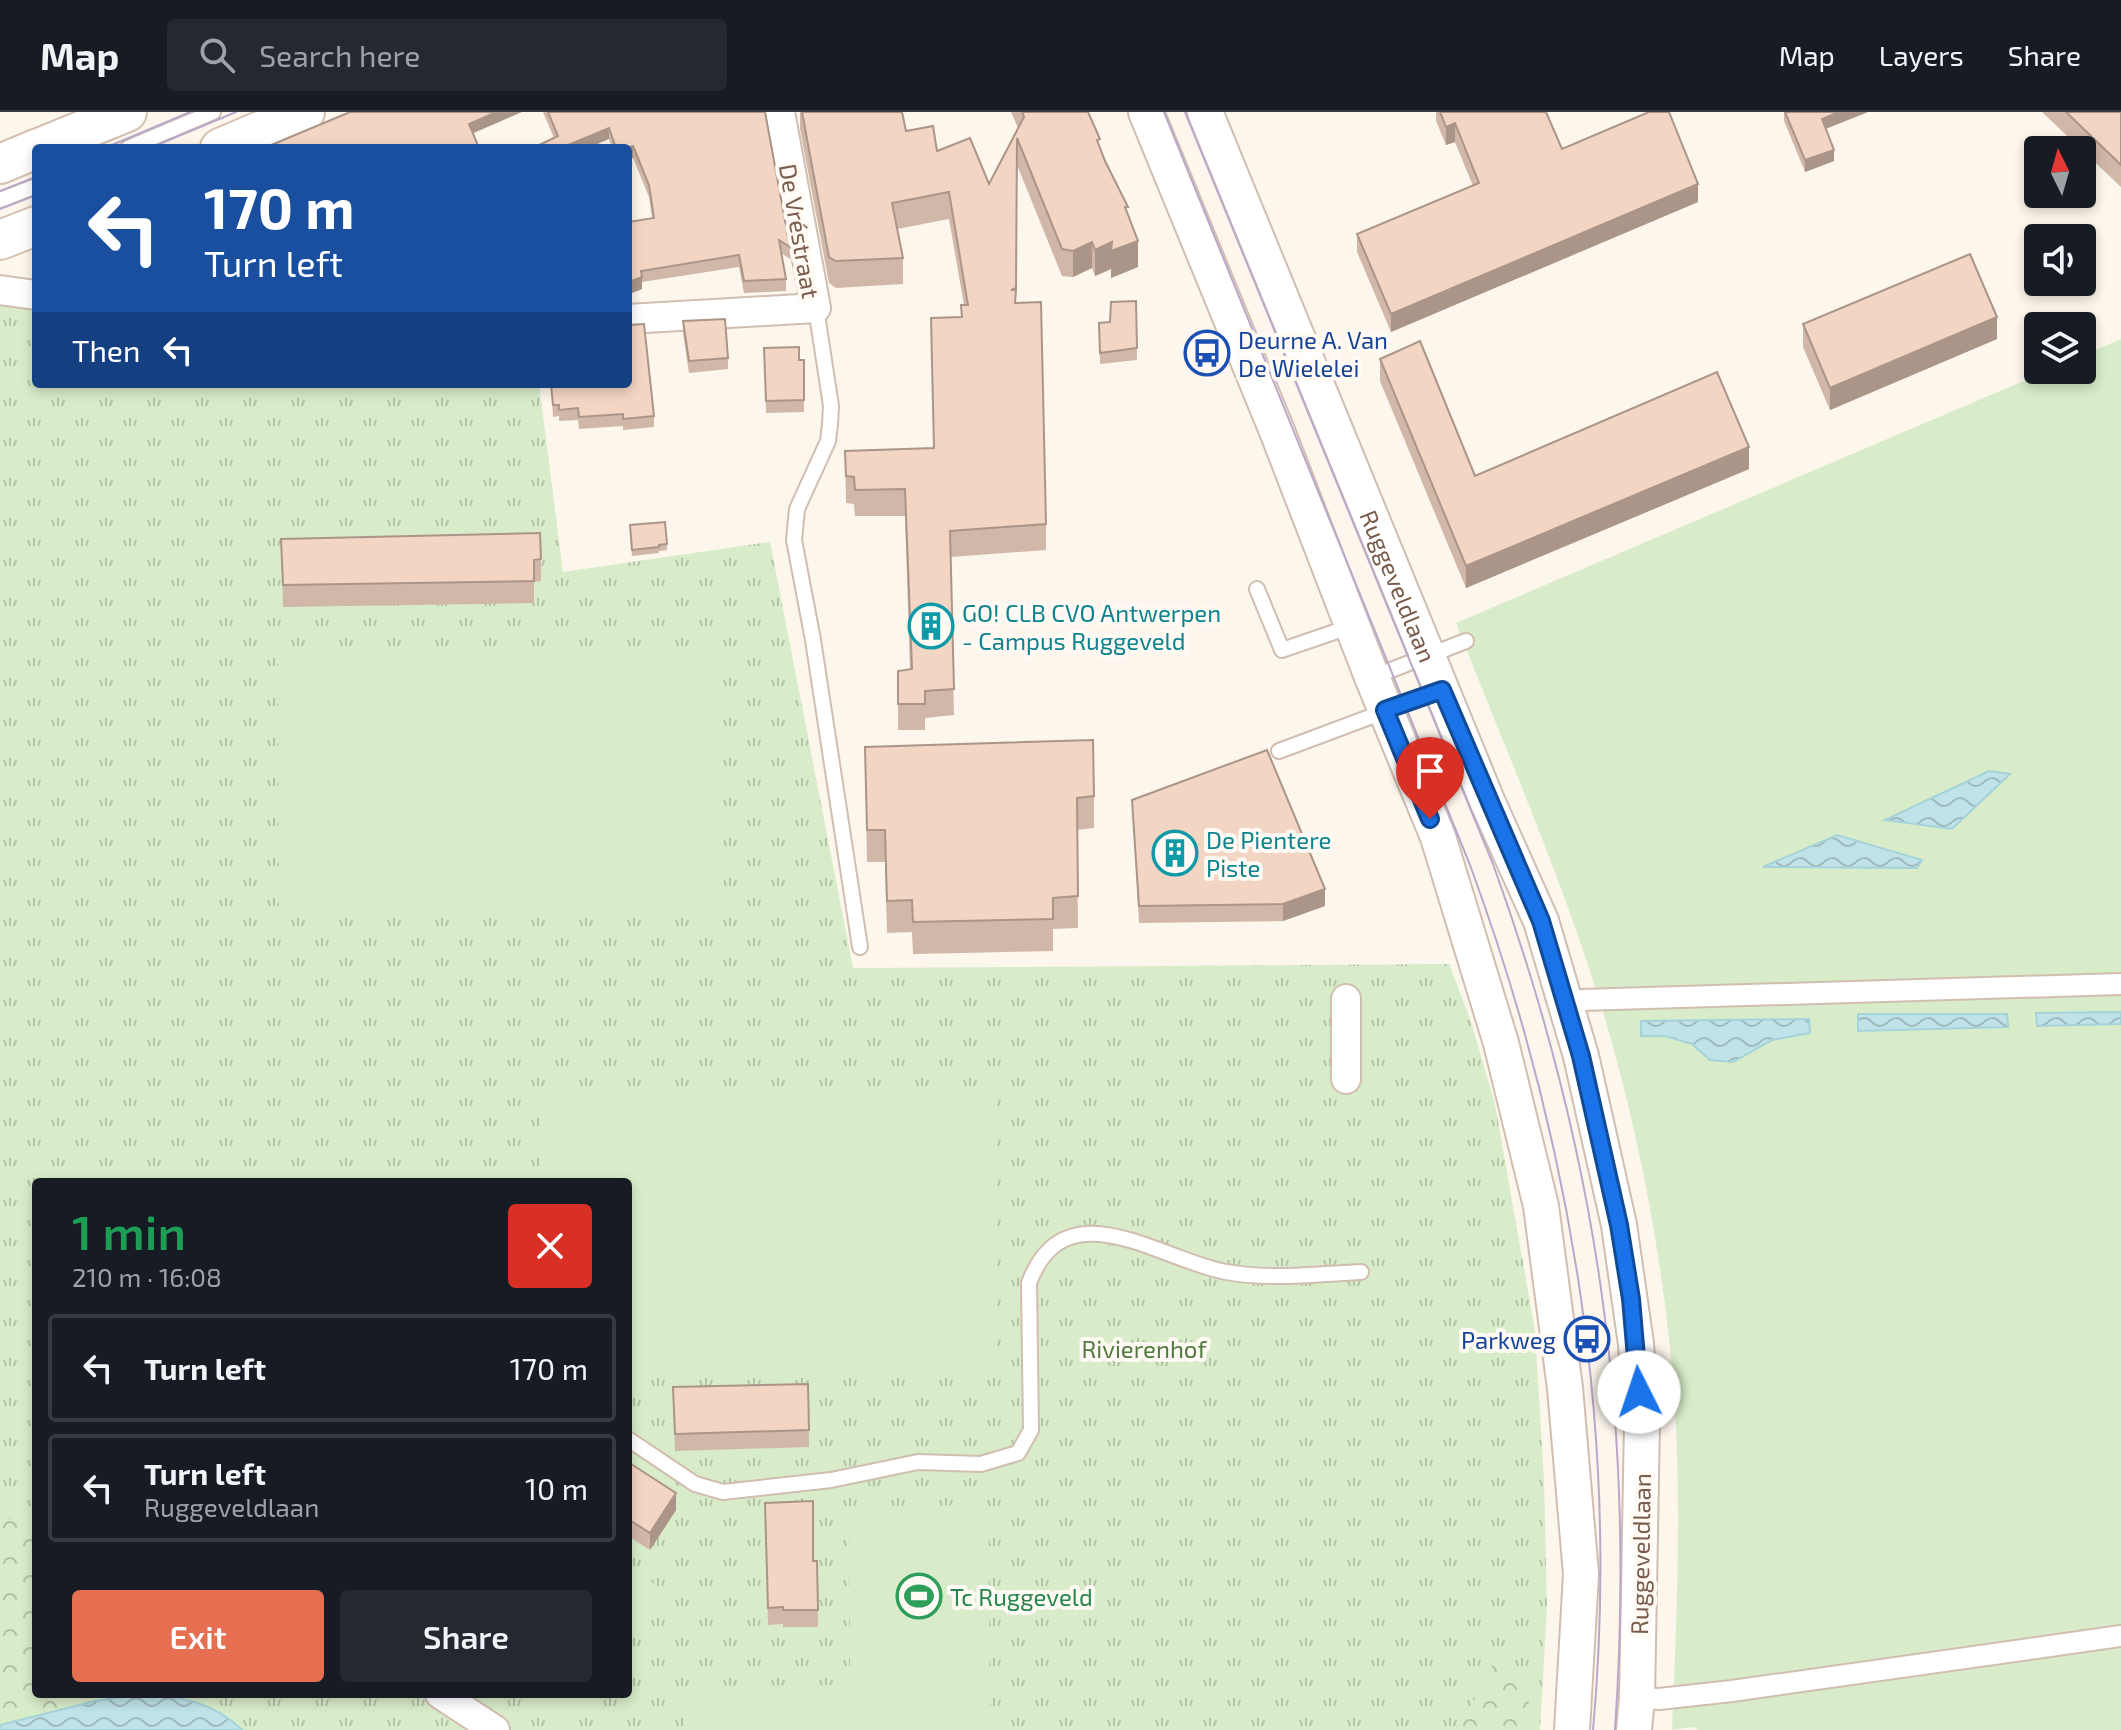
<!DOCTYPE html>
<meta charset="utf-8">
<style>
:root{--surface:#171b24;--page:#242831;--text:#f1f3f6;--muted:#9ea1a6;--line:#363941;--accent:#e76f51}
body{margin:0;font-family:"Exo 2",sans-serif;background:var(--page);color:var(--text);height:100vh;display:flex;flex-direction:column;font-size:30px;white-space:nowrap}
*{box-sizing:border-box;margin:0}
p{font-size:26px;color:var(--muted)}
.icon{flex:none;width:44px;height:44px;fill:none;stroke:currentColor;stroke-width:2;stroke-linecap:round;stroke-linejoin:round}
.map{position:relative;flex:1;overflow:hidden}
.details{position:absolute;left:32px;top:1066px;width:600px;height:520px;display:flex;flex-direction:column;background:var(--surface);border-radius:8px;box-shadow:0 4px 12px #0003}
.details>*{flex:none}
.hud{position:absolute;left:32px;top:32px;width:600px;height:244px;border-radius:8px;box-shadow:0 4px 12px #0003;background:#1a4fa0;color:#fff;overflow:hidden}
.needle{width:52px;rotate:355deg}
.buttons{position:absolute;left:2024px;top:24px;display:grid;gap:16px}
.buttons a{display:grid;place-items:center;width:72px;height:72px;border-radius:8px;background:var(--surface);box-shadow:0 4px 12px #0003;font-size:40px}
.pin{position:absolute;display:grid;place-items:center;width:68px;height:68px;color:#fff;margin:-82px -34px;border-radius:50% 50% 50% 0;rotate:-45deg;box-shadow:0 0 8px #0007}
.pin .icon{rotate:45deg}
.me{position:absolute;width:88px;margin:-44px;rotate:356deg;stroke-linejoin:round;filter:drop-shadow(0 0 6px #0008)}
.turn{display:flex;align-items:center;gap:28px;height:168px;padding:0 40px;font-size:36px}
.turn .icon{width:104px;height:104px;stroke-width:2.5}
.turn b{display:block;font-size:56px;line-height:68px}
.then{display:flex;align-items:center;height:76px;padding:0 40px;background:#0003;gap:16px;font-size:30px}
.round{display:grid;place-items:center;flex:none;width:84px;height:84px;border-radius:8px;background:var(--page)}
.head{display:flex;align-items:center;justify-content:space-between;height:136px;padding:0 40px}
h1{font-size:48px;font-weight:600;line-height:60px;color:#1e9e55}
.button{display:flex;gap:16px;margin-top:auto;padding:16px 40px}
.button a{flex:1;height:92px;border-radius:8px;background:var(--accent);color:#fff;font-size:32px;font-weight:600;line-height:92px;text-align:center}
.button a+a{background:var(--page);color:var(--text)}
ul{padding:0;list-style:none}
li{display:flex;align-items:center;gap:24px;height:108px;margin:0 16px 12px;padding:0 24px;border:4px solid var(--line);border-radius:8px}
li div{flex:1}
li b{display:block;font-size:30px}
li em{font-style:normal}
header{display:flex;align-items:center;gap:48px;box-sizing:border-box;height:112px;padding:0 40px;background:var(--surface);border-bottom:2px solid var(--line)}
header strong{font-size:38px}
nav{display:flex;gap:44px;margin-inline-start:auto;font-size:28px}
.search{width:560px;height:72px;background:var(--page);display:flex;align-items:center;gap:20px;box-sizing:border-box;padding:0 28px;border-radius:8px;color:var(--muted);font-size:30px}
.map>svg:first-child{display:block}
.grass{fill:url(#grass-tufts);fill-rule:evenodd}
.forest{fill:url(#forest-crowns)}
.garden{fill:#d8ecc9}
.water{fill:url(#water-waves);stroke:#a5d3da;stroke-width:2}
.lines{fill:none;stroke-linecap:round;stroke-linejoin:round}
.service-casing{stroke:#d1beb0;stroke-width:18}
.pedestrian-casing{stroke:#d1beb0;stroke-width:24}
.minor-casing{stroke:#d1beb0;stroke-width:32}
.tertiary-casing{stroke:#d1beb0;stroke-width:38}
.secondary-casing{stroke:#d6c0b0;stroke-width:42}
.service{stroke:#fff;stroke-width:14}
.pedestrian{stroke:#fff;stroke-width:20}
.minor{stroke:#fff;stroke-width:28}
.tertiary{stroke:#fff;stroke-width:34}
.secondary{stroke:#fff;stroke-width:38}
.tram{stroke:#b9a8c9;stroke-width:2}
.wall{fill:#d1b7a8}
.shaded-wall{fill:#aa9588}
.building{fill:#f3d5c3;stroke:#aa9588;stroke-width:2}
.route-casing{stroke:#114b97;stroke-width:20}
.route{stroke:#1a73e8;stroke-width:14}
.labels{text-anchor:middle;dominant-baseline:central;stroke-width:8;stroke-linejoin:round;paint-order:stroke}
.street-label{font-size:24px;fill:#7a5c4d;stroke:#fffaf3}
.transit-label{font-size:24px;fill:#164399;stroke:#fffaf3;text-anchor:start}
.culture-label{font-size:24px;fill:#0d838f;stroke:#fffaf3;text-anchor:start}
.park-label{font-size:24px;fill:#537a41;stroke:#fffaf3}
.leisure-label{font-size:24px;fill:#27864d;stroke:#fffaf3;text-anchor:start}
</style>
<header>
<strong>Map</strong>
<div class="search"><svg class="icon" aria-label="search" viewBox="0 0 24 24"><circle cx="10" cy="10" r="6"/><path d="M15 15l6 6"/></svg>Search here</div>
<nav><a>Map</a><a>Layers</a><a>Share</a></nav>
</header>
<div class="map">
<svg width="2121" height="1618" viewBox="0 0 2121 1618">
<defs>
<pattern id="grass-tufts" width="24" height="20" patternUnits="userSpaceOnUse" patternTransform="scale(2)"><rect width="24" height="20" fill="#d8ecc9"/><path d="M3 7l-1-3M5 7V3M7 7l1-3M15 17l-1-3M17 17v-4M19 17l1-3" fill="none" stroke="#b4c2a5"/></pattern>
<pattern id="forest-crowns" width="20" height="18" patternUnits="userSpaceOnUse" patternTransform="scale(2)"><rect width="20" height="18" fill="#d8ecc9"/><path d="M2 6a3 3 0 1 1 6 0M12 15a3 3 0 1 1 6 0" fill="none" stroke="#b4c2a5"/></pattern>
<pattern id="water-waves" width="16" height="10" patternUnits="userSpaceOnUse" patternTransform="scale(2)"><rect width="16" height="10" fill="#bfe3e8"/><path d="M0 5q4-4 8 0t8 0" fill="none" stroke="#a0bbbe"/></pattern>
</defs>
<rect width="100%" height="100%" fill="#fdf6ec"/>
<path class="grass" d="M0,193L36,198V272H539L563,460L770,430L853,856L1449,852L1470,906L1495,992L1535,1219L1544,1368L1547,1495L1540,1618H0ZM36,1070H628V1582H36Z"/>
<g class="forest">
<polygon points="36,1406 36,1582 94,1582 95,1589 0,1613 0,1407"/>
<polygon points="1494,1550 1530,1574 1526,1618 1458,1618"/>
</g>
<g class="garden">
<path d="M2121,227V1618H1700L1692,1615L1672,1618C1676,1525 1680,1433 1677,1340C1673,1199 1644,1036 1603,900C1563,768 1506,639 1456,511L2049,258H2082V244Z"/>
<polygon points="723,539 724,800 279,803 278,541"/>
<polygon points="995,983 996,1257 628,1259 628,1070 540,1070 539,985"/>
<polygon points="988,1393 990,1618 684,1618 683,1574 850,1573 849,1394"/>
<polygon points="628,1454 662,1477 628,1527"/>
<polygon points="519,1582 591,1582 568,1615"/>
</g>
<g class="water">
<polygon points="1989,659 2010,662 1952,717 1885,708"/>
<polygon points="1837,723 1922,748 1917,756 1763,755"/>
<polygon points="2121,900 2121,912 2037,914 2036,901"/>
<polygon points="1858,902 2007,902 2008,915 1858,919"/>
<polygon points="1809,907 1810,921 1772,928 1733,950 1710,948 1692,932 1665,924 1641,924 1641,909"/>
<path d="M141,1582C179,1584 214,1590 242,1618H0V1613L95,1589Z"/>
</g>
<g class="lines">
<g class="service-casing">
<g id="service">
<polyline points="128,36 213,0"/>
<polyline points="0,88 36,74"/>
<polyline points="816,196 831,294 830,312 828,329 797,397 794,428 813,528 860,835"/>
<polyline points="1257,477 1282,538 1352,514"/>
<polyline points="1373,565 1466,529"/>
<polyline points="1279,639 1442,578"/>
<path d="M628,1327L695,1372L723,1380L831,1368L918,1350L981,1352L1018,1341L1031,1318L1029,1171C1065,1074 1160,1148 1226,1160C1270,1168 1316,1162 1361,1160"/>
</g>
</g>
<g class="pedestrian-casing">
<g id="pedestrian">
<polyline points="1581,888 2121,872"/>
<polyline points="1637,1586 1659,1587 1732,1579 2121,1524"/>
</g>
</g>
<g class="minor-casing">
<g id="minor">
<polyline points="0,178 36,183"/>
<polyline points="628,207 816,196 780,0"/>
<polyline points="1346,887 1346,967"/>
<polyline points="440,1582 495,1618"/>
</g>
</g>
<g class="tertiary-casing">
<g id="tertiary">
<polyline points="1146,0 1277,319 1372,565 1438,725 1501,931 1541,1094 1565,1276 1581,1462 1572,1618"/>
<path id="s1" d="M1205,0L1488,691L1541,809L1581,944L1619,1113L1636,1232L1642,1310L1637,1586L1634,1618"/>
</g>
</g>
<g class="secondary-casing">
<g id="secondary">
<polyline points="39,36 127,0"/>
<polyline points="220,36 305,0"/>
<polyline points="0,52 36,37"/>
<polyline points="0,128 36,114"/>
</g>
</g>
<use href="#service" class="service"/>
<use href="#pedestrian" class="pedestrian"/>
<use href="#minor" class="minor"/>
<use href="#tertiary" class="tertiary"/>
<use href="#secondary" class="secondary"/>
<g class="tram">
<path d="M1164,0L1470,753C1572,1030 1620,1323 1593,1618"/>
<path d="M1185,0L1493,752C1598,1042 1636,1311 1615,1618"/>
<polyline points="105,36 190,0"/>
<polyline points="150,36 236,0"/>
<polyline points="0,79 36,65"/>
<polyline points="0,97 36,83"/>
</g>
</g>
<g class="wall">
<polygon points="543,0 765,0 790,135 790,147 781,141 786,167 786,179 744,181 739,155 642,170 642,177 632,181 632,187 628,189 628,110 652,106 649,85 633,46 628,36 612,36 609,27 554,26"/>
<polygon points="800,0 902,0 906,19 989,72 1018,16 1011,0 1088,0 1100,36 1128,103 1138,155 1111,166 1111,157 1095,164 1092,156 1073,165 1062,164 1017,53 1016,191 1046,412 1046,438 950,445 954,603 925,606 925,618 898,618 898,559 910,557 905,404 855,404 854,392 846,391 845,339 933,336 964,193 949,107 897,117 903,146 903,172 836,176 829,171 800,17"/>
<polygon points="1436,0 1546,0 1562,37 1698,90 1391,220 1357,140 1357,122 1473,74 1455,30 1446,33 1436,9"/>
<polygon points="1784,0 1868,0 1826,17 1834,49 1805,60 1784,9"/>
<polygon points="2042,0 2121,0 2121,75"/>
<polygon points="1136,189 1137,248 1100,252 1099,211 1110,210"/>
<polygon points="683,209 728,246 728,257 689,261 683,221"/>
<polygon points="1803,212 1997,227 1830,298 1803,235"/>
<polygon points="764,236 799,248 804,248 804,300 766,301"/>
<polygon points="1380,247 1475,364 1749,357 1466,476 1380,269"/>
<polygon points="551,272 628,272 654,304 654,315 623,318 623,314 579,317 578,308 559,309 559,304 553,305"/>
<polygon points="630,419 667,432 667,438 659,439 659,441 632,444"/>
<polygon points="281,427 541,447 541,469 534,470 534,491 283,495"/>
<polygon points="865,635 1094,684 1094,716 1077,718 1078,816 1053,817 1053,839 913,842 912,820 887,821 885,750 867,750"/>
<polygon points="1132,688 1325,794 1283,809 1139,811"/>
<polygon points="808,1272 809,1335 675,1339 673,1275"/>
<polygon points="628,1350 676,1398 650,1438 628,1424"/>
<polygon points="765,1391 813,1449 817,1449 818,1515 783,1515 783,1512 768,1513"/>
</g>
<g class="shaded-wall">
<polygon points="496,0 522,0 469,23 469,12"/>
<polygon points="1839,0 1868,0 1822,18 1822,7"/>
<polygon points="1455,11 1455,30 1446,33 1446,15"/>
<polygon points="609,16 609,27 588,36 563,36 563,35"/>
<polygon points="633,34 633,46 628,47 628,36"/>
<polygon points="1834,38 1834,49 1805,60 1805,48"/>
<polygon points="1698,72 1698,90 1391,220 1391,202"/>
<polygon points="1138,129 1138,155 1111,166 1111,157 1095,164 1095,138 1112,130"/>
<polygon points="1092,130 1092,156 1073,165 1073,139"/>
<polygon points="642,165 642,177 632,181 632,187 628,189 629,170"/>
<polygon points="1997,205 1997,227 1830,298 1830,276"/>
<polygon points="1749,335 1749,357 1466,476 1466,454"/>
<polygon points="1325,777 1325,794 1283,809 1283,792"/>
<polygon points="676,1381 676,1398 650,1438 650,1421"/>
</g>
<g class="building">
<polygon points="350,0 496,0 469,12 479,36 264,36"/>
<polygon points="548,0 765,0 790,135 779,128 786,167 744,169 739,143 641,159 642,165 629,170 632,176 628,178 628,110 654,106 649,73 633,34 627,36 616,36 609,16 563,35 564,36 533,36 558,24"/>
<polygon points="802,0 902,0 906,19 933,14 937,39 970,26 989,72 1024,5 1022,0 1088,0 1100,27 1097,28 1105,49 1128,95 1125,95 1138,129 1111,139 1112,130 1095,138 1092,130 1073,139 1062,137 1017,26 1016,176 1011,178 1016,178 1015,191 1041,190 1046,412 950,419 954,577 925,579 925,592 898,592 898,559 912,557 905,377 855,378 854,365 846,364 845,339 934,336 931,206 962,205 961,193 968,193 949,80 892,91 903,146 836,149 829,145"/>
<polygon points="1440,0 1546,0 1562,37 1649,0 1669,0 1698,72 1391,202 1357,122 1479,71 1455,11 1446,15"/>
<polygon points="1785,0 1839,0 1822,7 1834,38 1805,48"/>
<polygon points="2066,0 2121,0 2121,53"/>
<polygon points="1970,142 1997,205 1830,276 1803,212"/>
<polygon points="1136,189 1137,236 1100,241 1099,211 1110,210 1111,190"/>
<polygon points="725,207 728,246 689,249 683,209"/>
<polygon points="644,212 654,304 623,307 623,302 579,305 578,296 559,298 559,293 553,293 551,272 628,272 628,213"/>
<polygon points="1420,229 1475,364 1717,260 1749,335 1466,454 1380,247"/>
<polygon points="799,235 799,248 804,248 804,288 766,289 764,236"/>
<polygon points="665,410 667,432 659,433 659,435 632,438 630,413"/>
<polygon points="540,421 541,447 534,448 534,469 283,473 281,427"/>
<polygon points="1093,628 1094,684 1077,686 1078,784 1053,786 1053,807 913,810 912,788 887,789 885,718 867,718 865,635"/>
<polygon points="1267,638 1325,777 1283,792 1139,794 1132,688"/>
<polygon points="808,1272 809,1318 675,1322 673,1275"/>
<polygon points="628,1350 676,1381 650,1421 628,1407"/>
<polygon points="813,1389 813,1449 817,1449 818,1498 783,1498 783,1495 768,1496 765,1391"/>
</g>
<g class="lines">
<g class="route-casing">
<polyline id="route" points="1430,707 1385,598 1442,578 1541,809 1581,944 1619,1113 1631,1187 1639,1280"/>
</g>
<use href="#route" class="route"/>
</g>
<defs>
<g id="bus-ring" transform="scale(2.3)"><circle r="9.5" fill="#fffaf3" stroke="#1a4fb4" stroke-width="1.5"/><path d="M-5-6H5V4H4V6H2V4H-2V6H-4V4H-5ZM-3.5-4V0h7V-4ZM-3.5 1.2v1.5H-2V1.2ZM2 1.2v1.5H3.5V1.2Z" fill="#1a4fb4"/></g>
<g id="building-ring" transform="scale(2.3)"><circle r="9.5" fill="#fffaf3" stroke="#0f9aa8" stroke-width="1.5"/><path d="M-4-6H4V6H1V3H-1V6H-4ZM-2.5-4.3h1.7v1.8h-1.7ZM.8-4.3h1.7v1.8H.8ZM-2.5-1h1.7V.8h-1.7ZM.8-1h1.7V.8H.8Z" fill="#0f9aa8"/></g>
<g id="stadium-ring" transform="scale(2.3)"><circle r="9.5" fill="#fffaf3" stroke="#2e9e5b" stroke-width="1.5"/><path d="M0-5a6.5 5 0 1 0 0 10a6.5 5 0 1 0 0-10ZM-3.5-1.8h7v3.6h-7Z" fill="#2e9e5b"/></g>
</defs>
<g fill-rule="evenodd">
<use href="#bus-ring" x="1207" y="241"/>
<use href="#building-ring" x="931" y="514"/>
<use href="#building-ring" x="1175" y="741"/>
<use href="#bus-ring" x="1587" y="1227"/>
<use href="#stadium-ring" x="919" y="1484"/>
</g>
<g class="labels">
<g class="street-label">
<text transform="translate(800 119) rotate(80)">De Vréstraat</text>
<text stroke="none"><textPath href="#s1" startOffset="512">Ruggeveldlaan</textPath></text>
<text transform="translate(1640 1442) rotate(-89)">Ruggeveldlaan</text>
</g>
<g class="transit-label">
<text x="1238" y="227">Deurne A. Van<tspan x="1238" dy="28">De Wielelei</tspan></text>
<text x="1556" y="1227" text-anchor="end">Parkweg</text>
</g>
<g class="culture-label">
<text x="962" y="500">GO! CLB CVO Antwerpen<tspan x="962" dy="28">- Campus Ruggeveld</tspan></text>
<text x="1206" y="727">De Pientere<tspan x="1206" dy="28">Piste</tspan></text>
</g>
<g class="park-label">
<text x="1144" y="1236">Rivierenhof</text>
</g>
<g class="leisure-label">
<text x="950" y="1484">Tc Ruggeveld</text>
</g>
</g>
</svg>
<div class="buttons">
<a><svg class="needle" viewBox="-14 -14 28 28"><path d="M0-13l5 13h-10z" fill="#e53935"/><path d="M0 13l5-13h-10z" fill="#9ea1a6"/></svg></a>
<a><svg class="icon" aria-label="sound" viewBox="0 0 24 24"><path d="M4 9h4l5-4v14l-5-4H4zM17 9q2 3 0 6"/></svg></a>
<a><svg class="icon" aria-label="layers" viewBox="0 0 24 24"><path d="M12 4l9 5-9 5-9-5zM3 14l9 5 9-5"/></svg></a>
</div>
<div class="pin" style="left:1430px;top:707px;background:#d93025"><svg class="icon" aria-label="arrive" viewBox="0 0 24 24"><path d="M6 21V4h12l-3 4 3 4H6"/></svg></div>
<svg class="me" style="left:1639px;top:1280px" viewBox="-20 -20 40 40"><circle r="19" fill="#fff"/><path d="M0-13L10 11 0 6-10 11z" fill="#1a73e8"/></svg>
<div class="hud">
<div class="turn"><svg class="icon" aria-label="left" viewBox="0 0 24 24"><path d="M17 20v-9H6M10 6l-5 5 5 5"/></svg><div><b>170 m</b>Turn left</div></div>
<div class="then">Then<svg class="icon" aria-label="left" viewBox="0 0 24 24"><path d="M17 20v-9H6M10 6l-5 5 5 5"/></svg></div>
</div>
<section class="details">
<div class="head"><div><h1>1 min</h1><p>210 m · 16:08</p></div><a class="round" style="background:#d93025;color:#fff"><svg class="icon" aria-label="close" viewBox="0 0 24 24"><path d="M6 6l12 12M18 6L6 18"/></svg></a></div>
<ul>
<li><svg class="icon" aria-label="left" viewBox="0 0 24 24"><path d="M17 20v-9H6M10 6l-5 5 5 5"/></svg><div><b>Turn left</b></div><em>170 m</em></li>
<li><svg class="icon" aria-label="left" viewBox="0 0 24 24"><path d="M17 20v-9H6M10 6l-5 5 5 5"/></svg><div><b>Turn left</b><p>Ruggeveldlaan</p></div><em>10 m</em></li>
</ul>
<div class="button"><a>Exit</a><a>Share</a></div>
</section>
</div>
